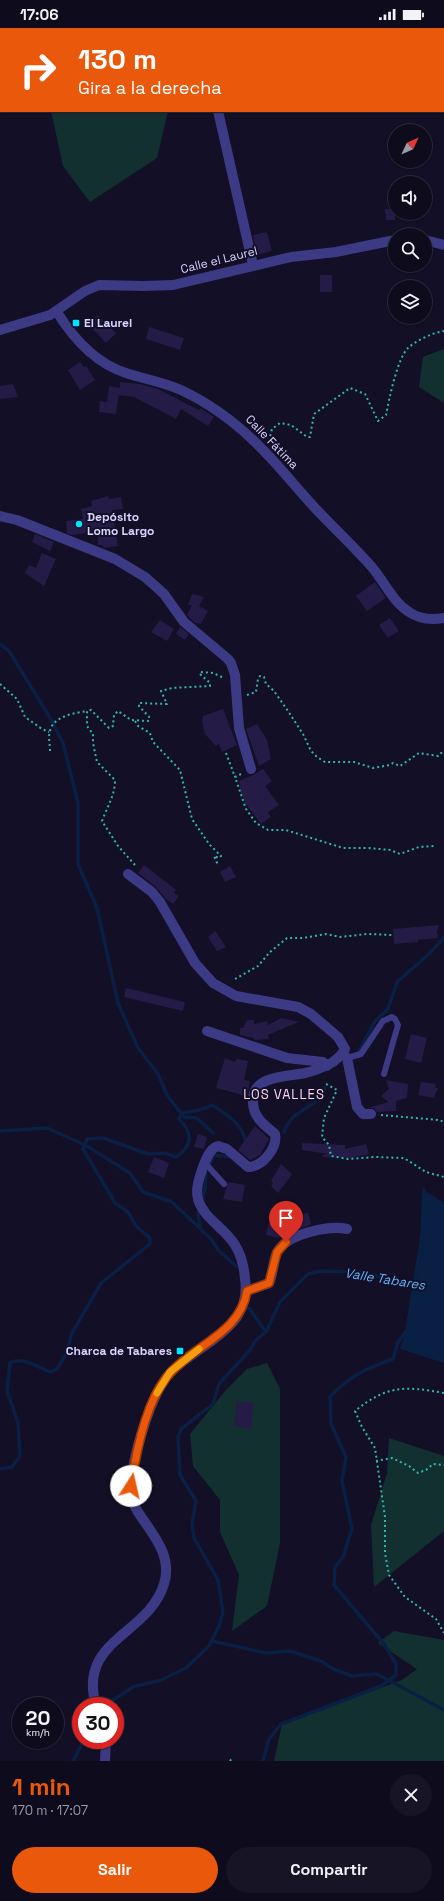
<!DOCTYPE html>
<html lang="es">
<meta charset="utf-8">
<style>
:root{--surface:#0e0b1c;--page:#171425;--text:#f1f3f6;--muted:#9b9ba3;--line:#2e2b3b;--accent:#ea580c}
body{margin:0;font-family:"Space Grotesk",sans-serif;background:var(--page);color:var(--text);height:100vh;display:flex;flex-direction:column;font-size:15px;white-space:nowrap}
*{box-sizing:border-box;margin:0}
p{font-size:13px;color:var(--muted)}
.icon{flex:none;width:22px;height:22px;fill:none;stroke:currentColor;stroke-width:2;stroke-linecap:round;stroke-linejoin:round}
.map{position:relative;height:1733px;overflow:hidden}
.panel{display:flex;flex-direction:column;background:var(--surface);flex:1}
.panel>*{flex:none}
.top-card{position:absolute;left:0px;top:0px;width:444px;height:84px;box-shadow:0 1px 3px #0004,0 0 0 1px var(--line);background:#ea580c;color:#fff;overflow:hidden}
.needle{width:26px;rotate:46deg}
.tools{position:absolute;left:388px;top:96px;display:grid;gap:8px}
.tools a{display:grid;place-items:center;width:44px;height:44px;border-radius:50%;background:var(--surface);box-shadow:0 1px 3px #0004,0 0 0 1px var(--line);font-size:20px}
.speed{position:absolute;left:12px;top:1669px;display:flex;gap:8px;font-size:20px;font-weight:700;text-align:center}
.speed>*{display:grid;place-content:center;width:52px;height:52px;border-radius:50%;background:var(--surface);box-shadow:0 1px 3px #0004,0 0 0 1px var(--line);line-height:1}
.speed small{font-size:10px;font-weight:400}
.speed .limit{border:6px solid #d22;background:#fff;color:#111}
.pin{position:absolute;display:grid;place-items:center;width:34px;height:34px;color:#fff;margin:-41px -17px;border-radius:50% 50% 50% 0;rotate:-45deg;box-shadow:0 0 4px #0007}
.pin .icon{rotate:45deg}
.me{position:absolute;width:44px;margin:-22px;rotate:10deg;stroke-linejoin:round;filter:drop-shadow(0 0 3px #0008)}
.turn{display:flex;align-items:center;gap:14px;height:84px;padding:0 12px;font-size:18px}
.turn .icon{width:52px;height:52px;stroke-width:2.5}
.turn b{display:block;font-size:28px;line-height:34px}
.round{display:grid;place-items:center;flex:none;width:42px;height:42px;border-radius:21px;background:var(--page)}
.summary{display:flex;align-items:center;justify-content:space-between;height:68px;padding:0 12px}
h1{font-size:24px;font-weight:600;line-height:30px;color:var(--accent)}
.button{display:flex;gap:8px;margin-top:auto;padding:8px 12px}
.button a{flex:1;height:46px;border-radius:24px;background:var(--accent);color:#fff;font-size:16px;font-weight:600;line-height:46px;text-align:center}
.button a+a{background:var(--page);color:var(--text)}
.status{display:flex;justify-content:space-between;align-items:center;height:28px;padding:0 20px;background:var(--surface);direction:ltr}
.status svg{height:11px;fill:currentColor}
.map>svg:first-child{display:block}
.green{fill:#12302f}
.water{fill:#0a1f44}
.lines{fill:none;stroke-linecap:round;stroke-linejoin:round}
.stream{stroke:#0a1f44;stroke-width:3.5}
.building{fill:#241b47}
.path{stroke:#2fb8b0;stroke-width:2;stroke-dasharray:2 3;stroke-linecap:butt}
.service{stroke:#3d3a85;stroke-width:6}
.minor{stroke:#3d3a85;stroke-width:10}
.route-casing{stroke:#983908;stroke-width:10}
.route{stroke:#ea580c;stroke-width:7}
.slow{stroke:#f59e0b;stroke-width:7}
.poi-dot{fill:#00e5ff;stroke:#130f26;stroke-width:1.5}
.labels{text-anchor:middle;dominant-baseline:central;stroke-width:4;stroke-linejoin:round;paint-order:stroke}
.street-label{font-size:12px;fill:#d9d4ff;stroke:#130f26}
.poi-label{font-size:12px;font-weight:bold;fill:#d9d4ff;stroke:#130f26;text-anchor:start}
.neighbourhood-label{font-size:13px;letter-spacing:1px;fill:#ffd6f0;stroke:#130f26}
.water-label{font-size:13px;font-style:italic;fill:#62b6ff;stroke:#130f26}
</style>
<div class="status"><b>17:06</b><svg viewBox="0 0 49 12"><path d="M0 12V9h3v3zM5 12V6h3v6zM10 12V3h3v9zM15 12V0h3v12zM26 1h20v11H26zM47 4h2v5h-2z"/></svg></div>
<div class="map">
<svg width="444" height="1733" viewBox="0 0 444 1733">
<rect width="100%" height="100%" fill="#130f26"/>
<g class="green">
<polygon points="0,0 149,0 150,1 1,1 1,52"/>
<polygon points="51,83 168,83 157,130 90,174 63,138"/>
<polygon points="444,321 444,375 419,359 423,329"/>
<polygon points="267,1335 280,1361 280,1515 267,1578 232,1603 239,1547 220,1504 220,1472 193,1438 190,1406 226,1362 247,1341"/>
<polygon points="389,1410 444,1428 444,1503 374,1559 371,1497 387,1445"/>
<polygon points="394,1603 444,1612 444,1733 274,1733 282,1696 402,1652 417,1641 378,1615"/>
</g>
<path class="water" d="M424,1162L444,1175V1335L400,1321C418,1271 422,1215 424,1162Z"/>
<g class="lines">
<g class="stream">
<polyline points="0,616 9,623 49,688 63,715 78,775 78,836 97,880 118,975 138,1020 158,1046 167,1067 184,1089 197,1090 213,1105"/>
<polyline points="358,1025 375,993 388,981 397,954 429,926 444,910"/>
<polyline points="0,1103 47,1100 85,1117 130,1145 143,1164 172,1174 211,1211 218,1222 236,1238"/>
<path d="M284,1104C292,1084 302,1085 316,1073C320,1070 323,1064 325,1060"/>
<polyline points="209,1137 214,1127 231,1129"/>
<polyline points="202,1173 205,1160 206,1144"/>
<polyline points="198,1184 200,1200"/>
<polyline points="249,1280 266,1304"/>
<path d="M0,1441L12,1439L20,1428L18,1395L7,1363L10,1335C22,1328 38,1339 50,1344L57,1341L66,1326L72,1305L101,1255L150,1216V1210L136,1198L128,1184L115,1175L83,1121L87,1111L103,1110L148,1126L165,1125L176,1129C193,1118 193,1105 179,1091L182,1085L200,1082L212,1077C223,1084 235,1091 242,1103C244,1107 243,1110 248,1114"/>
<polyline points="212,1613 266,1625 290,1623 321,1633 333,1641 352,1648 377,1646 444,1682"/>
<polyline points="105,1673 113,1672 133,1659 161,1652 186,1640 209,1618 219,1598 223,1584 218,1552 194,1510 192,1496 196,1473 180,1447 178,1409 181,1401 213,1376 219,1356 250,1322 255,1313 266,1304 280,1274 308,1246 321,1243 359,1244 417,1256"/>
<polyline points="73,1733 84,1712"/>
<path d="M263,1733L269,1711L281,1696L381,1658L396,1647V1636L384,1616L334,1557L335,1539L343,1529L352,1501L342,1453L346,1429L331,1396L330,1369C349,1348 367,1340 393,1331L398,1314L407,1302L422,1208L424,1162"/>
</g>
</g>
<g class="building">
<polygon points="385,181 395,181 395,192 386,192"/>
<polygon points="267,204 272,223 257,227 253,207"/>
<rect x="320" y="247" width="12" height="17"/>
<polygon points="98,287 116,305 106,315 88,296"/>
<polygon points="149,299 184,310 180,322 146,311"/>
<polygon points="80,334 84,339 86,338 95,352 80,362 68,342"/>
<polygon points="120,354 140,356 158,361 199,382 200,380 214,389 208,398 181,381 176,391 134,369 119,367 119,366 116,386 99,384 100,373 107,374 109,358 120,360"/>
<polygon points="13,356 18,369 0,371 0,358"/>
<polygon points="108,468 109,471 121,469 123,481 112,482 118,518 104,520 102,517 98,517 98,503 72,507 67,505 66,493 83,491 81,481 92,478 91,473"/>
<polygon points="35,506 54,514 50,523 32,514"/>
<polygon points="42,525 56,531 44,558 25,545 29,537 36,540"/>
<polygon points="375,554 386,570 367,583 356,568"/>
<polygon points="192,566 204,569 199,578 208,583 201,596 195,595 187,587 192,577 188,577"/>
<polygon points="390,590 399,603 388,610 379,597"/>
<polygon points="160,592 174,601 167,613 151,604"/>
<polygon points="180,599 189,606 185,612 176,606"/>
<polygon points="223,681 237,717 222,724 219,716 216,718 205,706 202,693 203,688"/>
<polygon points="257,696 267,712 271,731 259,738 246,701"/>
<polygon points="263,741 272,753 265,758 279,777 268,784 271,789 261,796 246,776 241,765 239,753 253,747"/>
<polygon points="144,837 176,862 174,865 179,868 173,876 166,871 156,859 138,845"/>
<polygon points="230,838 236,849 225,854 220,844"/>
<polygon points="439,897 437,904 438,910 418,912 418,914 394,916 393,901"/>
<polygon points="215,903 226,919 217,923 208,909"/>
<polygon points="126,960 185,974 183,983 124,969"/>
<polygon points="281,990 299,994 268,1007 269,1011 255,1012 253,1010 240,1007 240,1000 243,1000 247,992 254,992 254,996 267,993 268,997"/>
<polygon points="411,1006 427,1010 421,1035 405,1031"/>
<polygon points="225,1030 235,1034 237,1031 248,1033 244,1052 250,1053 247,1070 239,1066 216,1060"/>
<polygon points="386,1052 408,1056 407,1070 396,1073 396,1083 377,1084 374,1080 367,1080 389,1074 381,1068 389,1061"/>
<polygon points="421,1054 436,1056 435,1060 438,1060 434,1070 418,1067"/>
<polygon points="255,1098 269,1111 260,1127 250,1132 238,1122"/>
<polygon points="198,1106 207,1109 204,1121 194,1119"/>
<polygon points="302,1115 345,1117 345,1121 366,1116 369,1126 351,1130 323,1129 323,1127 328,1126 302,1122"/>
<polygon points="154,1129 169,1135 164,1150 148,1144"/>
<polygon points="281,1136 292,1146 278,1165 271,1158 273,1155 271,1153"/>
<polygon points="228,1154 245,1157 242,1174 223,1171"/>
<polygon points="308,1185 311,1196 307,1198 294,1203 281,1201 279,1210 266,1207 270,1190 283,1193 284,1190 297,1191 298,1186"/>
<polygon points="237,1373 254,1375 251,1401 234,1398"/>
</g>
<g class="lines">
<g class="path">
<path d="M269,413L272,401L280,395L291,397L307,409H310L314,386L350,360L365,366L378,393L386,387C389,372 397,331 408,320C417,312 432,305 444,303"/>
<polyline points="0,656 17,671 25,689 42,701 49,704"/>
<polyline points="247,667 256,664 258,651 260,648 264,649 266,656 274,663 288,683 303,706 311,723 317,729 325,734 354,734 373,740 390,737 393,735 400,738 419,725 438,728 441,725 444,726"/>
<polyline points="135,693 138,698 150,705 153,714 180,742 192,791 209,816 221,828 219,830 214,828 218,837"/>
<path d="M50,723C50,716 48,709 50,703C53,688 75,685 87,683"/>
<polyline points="226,725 235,749"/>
<polyline points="241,746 235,749 246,781 256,795 268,802 286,802 343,820 369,820 390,822 400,826 419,819 435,818"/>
<path d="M135,837L118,818L102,793C107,779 115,768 115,752L97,734L93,715V706L87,698V683L91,682L109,700L113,698L114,687L118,683L131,692L148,693L150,690L139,678V675L167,676L161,663L172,660L210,658V655L200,646V644L213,645L224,650"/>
<polyline points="235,951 258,938 270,924 287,910 303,910 326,906 340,909 367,906 392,907"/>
<polyline points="326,1056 337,1062 324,1090 322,1109 329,1117 331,1128 348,1131 375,1129 404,1130 426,1144 444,1149"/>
<polyline points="381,1087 439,1092 444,1094"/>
<path d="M444,1365C405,1358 387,1357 355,1383L362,1399L375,1420L385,1489V1525L389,1547L405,1569L436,1591L444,1605"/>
<polyline points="376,1433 392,1430 409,1438 418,1445 426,1442 433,1436 444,1437"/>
<polyline points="230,1733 232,1730"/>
</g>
<g class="service">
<polyline points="347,1030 361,1026 383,993 392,989 395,991 398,997 384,1046"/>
<polyline points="205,1135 224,1156"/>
</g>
<g class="minor">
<polyline points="218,83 253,237"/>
<polyline points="425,212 444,217"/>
<path d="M57,284C73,310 95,335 126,345C144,351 163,354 181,362C213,377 239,397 263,422C282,441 298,462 316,481C334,500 353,518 371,538C384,553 392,573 409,584C419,591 432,592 444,590"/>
<polyline points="0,302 50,287 85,263 99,257 144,258 173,257 291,229 336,224 395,212"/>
<polyline points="0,488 17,492 115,531 145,549 164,566 184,594 228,631 231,635 235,647 239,700 251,741"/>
<polyline points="207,1003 287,1030 323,1034 327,1038"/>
<polyline points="343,1025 347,1030 357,1079 363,1086 371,1086"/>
<path d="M247,1263L269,1255C274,1246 272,1234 277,1225C285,1206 329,1197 347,1201"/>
<path d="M96,1678C77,1611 148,1608 164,1556C173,1527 152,1506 138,1484C134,1478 132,1472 131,1465C129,1438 151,1364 171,1344C191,1324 220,1312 237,1289C245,1277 247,1265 245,1251C244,1239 242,1228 235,1217C225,1200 203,1190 198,1171C195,1160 200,1148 203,1139C206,1131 210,1120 218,1118L227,1121L248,1139C262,1139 278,1120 275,1106C263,1096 252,1088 253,1072C253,1047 287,1049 305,1045C315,1043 324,1039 333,1034C338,1030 343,1026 345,1021L338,1009L311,986L298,979L236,968L213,955L195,935L160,874L152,864L128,846"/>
<polyline points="105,1733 106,1712"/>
</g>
</g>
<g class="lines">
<g class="route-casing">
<path id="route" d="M131,1458C136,1424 145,1377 166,1350C190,1318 240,1307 247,1263L269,1255L277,1224L286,1214"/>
</g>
<use href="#route" class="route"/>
<polyline class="slow" points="157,1365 170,1344 199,1321"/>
</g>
<g class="poi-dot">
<rect x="72" y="291" width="8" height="8" rx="2"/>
<circle cx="79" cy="496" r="4"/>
<rect x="176" y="1319" width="8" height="8" rx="2"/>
</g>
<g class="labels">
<g class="street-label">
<text transform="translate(219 232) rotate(-14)">Calle el Laurel</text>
<text transform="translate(272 414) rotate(46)">Calle Fátima</text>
</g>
<g class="poi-label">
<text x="84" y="295">El Laurel</text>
<text x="87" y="489">Depósito<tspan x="87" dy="14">Lomo Largo</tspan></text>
<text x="172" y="1323" text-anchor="end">Charca de Tabares</text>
</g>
<g class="neighbourhood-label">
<text x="284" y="1066">LOS VALLES</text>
</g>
<g class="water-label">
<text transform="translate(385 1251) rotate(9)">Valle Tabares</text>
</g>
</g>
</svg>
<div class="tools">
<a><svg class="needle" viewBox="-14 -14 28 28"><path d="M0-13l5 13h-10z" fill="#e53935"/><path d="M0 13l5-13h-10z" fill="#9b9ba3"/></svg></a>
<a><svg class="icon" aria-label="sound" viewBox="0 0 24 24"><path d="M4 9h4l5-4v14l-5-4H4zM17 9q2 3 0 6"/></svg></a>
<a><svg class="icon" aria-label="search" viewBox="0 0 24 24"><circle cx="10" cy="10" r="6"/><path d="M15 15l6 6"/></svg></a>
<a><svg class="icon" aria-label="layers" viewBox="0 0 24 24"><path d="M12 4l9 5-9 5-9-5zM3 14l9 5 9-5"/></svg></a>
</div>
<div class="speed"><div>20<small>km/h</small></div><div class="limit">30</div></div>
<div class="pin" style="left:286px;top:1214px;background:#d93025"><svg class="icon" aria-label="arrive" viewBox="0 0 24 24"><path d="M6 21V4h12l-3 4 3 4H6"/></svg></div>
<svg class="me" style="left:131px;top:1458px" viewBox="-20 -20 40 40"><circle r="19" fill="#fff"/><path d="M0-13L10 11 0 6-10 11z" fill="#ea580c"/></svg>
<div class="top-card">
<div class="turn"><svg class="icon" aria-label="right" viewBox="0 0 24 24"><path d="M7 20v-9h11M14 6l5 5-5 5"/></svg><div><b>130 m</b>Gira a la derecha</div></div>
</div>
</div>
<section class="panel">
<div class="summary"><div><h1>1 min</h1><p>170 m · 17:07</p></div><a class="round"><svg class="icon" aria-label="close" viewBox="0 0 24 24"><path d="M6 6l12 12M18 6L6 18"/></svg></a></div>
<div class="button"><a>Salir</a><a>Compartir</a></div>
</section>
